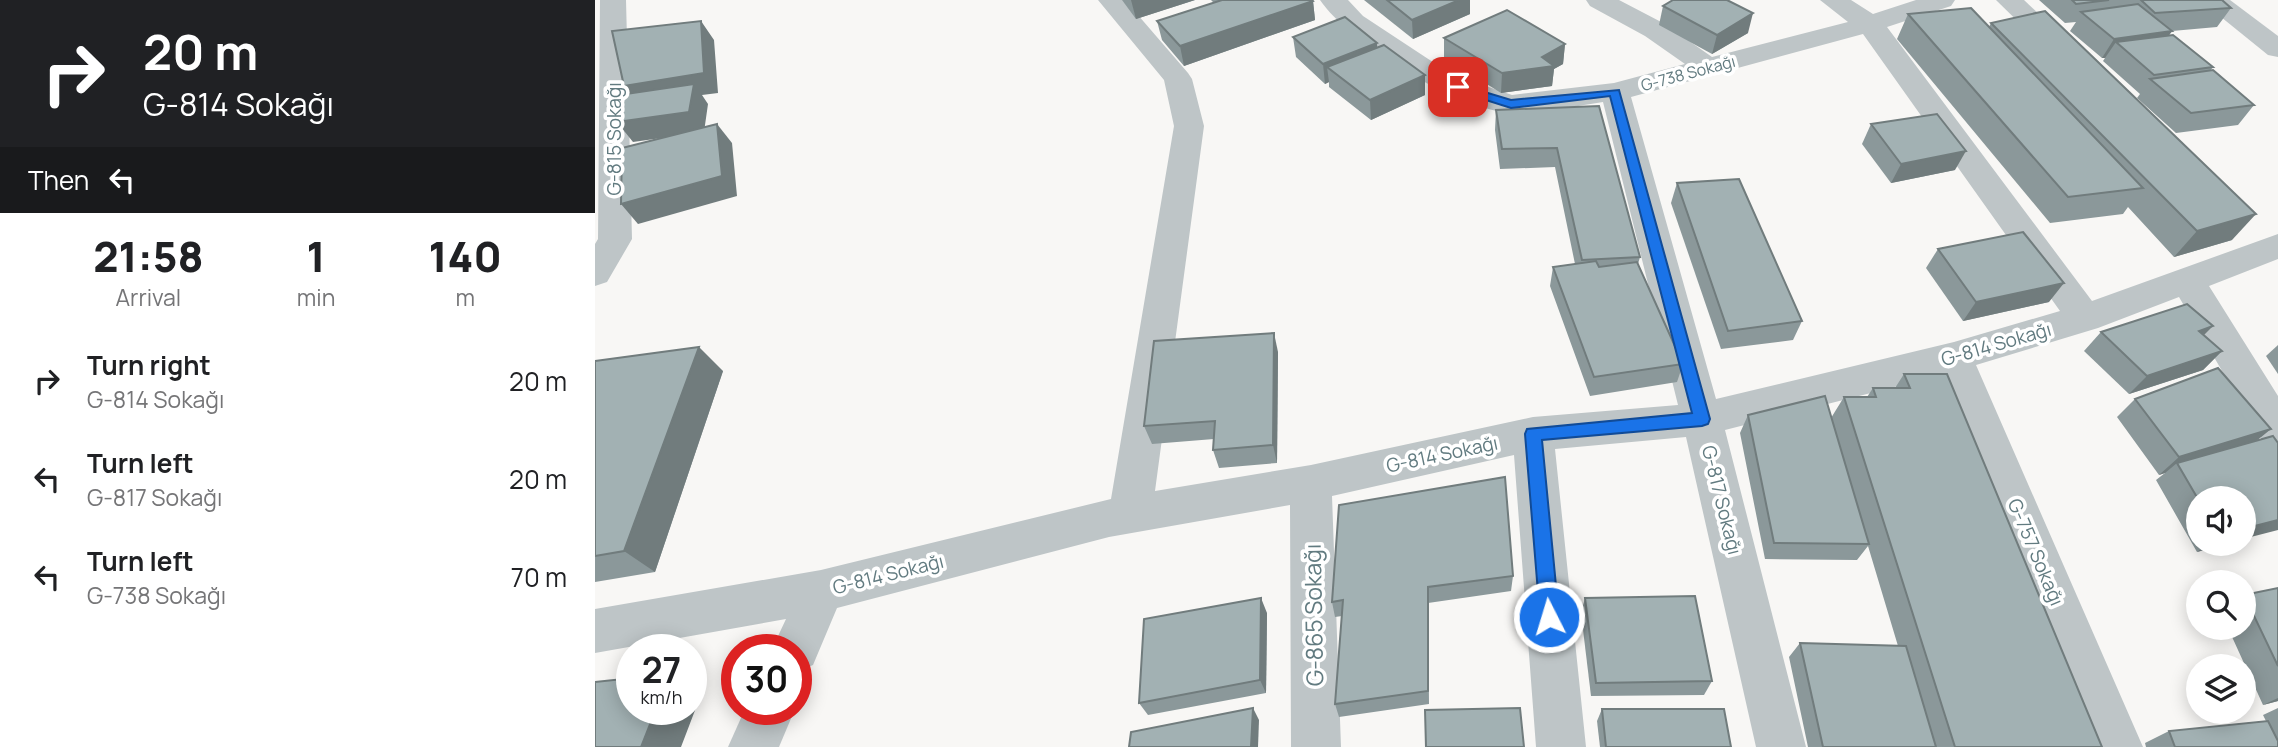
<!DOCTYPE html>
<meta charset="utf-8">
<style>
:root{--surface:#fff;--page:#f6f6f6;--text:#202124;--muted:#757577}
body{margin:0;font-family:Manrope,sans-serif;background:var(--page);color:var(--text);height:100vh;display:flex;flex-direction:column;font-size:26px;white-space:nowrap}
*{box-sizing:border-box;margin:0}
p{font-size:23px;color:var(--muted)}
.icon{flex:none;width:38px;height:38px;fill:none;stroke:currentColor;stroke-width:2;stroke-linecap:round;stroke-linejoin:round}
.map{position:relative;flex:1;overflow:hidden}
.panel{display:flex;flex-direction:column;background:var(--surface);width:595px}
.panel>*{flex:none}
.hud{background:#202124;color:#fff;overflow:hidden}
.tools{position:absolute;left:1591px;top:486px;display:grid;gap:14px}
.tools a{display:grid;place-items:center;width:70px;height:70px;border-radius:50%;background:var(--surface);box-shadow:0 4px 18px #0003;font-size:35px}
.speed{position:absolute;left:21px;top:634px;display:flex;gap:14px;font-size:35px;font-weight:700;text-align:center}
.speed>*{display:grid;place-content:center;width:91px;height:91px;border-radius:50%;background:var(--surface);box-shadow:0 4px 18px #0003;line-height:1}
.speed small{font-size:18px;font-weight:400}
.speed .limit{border:10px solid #d22;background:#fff;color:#111}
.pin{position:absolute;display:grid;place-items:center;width:60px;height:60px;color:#fff;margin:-30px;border-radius:14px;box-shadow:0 4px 10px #0006}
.me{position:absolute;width:77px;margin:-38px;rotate:355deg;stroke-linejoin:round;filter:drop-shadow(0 0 5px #0008)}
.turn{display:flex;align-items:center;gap:24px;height:147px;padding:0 28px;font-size:32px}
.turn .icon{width:91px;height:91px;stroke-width:2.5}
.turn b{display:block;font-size:49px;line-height:60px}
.then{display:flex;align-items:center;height:66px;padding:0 28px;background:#0003;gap:14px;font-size:26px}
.eta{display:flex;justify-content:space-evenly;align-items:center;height:119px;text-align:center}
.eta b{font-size:42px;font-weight:800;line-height:49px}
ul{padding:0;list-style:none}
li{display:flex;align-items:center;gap:21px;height:98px;padding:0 28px}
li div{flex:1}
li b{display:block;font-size:26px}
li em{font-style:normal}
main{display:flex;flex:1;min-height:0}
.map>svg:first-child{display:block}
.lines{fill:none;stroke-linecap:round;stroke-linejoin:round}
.minor{fill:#bec5c7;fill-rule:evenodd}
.wall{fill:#8b989a}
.shaded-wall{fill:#717c7d}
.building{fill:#a2b1b3;stroke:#717c7d;stroke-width:2}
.route{fill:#1a73e8;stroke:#114b97;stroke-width:2}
.labels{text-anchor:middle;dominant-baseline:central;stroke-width:7;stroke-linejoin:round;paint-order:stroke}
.far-street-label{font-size:16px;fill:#627b80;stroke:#fff}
.street-label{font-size:19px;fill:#627b80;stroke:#fff}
.near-street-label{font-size:23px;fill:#627b80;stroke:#fff}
</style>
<main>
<section class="panel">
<div class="hud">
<div class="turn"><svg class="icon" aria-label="right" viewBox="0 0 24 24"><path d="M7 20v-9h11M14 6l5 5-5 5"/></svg><div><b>20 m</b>G-814 Sokağı</div></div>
<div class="then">Then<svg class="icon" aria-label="left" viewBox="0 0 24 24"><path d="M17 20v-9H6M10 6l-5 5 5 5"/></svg></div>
</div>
<div class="eta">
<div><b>21:58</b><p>Arrival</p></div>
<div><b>1</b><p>min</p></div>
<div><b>140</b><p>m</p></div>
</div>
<ul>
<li><svg class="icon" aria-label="right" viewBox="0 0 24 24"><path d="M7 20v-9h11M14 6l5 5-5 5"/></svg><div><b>Turn right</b><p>G-814 Sokağı</p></div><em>20 m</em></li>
<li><svg class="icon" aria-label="left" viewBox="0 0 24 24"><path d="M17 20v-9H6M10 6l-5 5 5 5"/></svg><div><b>Turn left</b><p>G-817 Sokağı</p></div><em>20 m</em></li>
<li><svg class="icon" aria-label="left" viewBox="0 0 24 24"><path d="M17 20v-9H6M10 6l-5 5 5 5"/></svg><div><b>Turn left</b><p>G-738 Sokağı</p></div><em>70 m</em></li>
</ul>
</section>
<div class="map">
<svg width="1683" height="747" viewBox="0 0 1683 747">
<rect width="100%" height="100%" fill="#f8f7f5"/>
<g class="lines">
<g class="minor">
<polygon points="5,0 31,0 37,239 12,282 0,286 0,244 3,239"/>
<path d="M503,0H530L593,73L597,79L609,126L560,491L716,465L938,417L1083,405L1008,102C980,106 944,114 917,113C864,111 754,43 725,0H753L768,16L856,74L917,95L1019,83L1090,64L1050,36L995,6L991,0H1024L1070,24L1117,57L1253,22L1225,0H1256L1278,14L1321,0H1360L1356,6L1292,27L1497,301L1683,234V259L1614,286L1683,396V448L1669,443L1584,297L1503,328L1381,365L1548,747H1498L1347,375L1130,430L1211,747H1161L1091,437L960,449L991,747H941L919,455L737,496L746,747H696L695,505L514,537L242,608L218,665L201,672V649H177L191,619L0,653V609L226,570L516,499L579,126L569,80ZM1268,34L1465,311L1359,342L1121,399L1036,97Z"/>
<polygon points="1401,0 1429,0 1483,51 1479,57 1469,59 1459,57"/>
<polygon points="1605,0 1635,0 1683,36 1683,57 1673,55"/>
<polygon points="150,709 200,709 184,747 133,747"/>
</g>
</g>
<g class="wall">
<polygon points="527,0 600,0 541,19"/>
<polygon points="616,0 717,0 718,1 720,20 589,66 567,40 562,21 619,3"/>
<polygon points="769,0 875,0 875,14 818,39"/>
<polygon points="1444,0 1627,0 1636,8 1622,27 1577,31 1574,35 1618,67 1615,71 1659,105 1643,125 1581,133 1542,98 1545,94 1508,61 1510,58 1507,58 1475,31 1481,22 1470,23"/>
<polygon points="1068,6 1153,33 1117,54 1064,25"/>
<polygon points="1313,14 1394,27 1396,23 1637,240 1579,257 1533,207 1528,214 1455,223 1302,39"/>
<polygon points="698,37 782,43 782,48 830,75 830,95 776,120 734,87 734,82 730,84 701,57"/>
<polygon points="849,38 970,44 968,64 959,69 957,86 906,93 849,57"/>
<polygon points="1004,106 1045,257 1043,264 1088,364 1082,382 995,396 955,286 958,267 980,264 960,167 905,169 900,130 901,110"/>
<polygon points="1276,124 1360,170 1296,183 1267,144"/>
<polygon points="1082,183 1207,321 1198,340 1126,349 1076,203"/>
<polygon points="1343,249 1454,302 1368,321 1331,268"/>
<polygon points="1506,332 1609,335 1627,351 1608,370 1534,394 1489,351"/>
<polygon points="1683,345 1683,374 1671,356"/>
<polygon points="683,352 682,463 624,468 618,450 619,439 557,444 549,426"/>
<polygon points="0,361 128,371 60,572 0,582"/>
<polygon points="1309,374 1507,747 1213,747 1194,657 1205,643 1303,646 1273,546 1262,560 1170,559 1145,433 1153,415 1236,418 1249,397 1272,397 1278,388 1300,388"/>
<polygon points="1540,399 1661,441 1603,499 1603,544 1630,544 1602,552 1561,480 1570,473 1564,475 1522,417"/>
<polygon points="910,477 918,576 916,591 833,603 834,704 744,717 740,704 747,616 740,617 737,602"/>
<polygon points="1683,588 1683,701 1668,705 1633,628 1648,628 1648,595"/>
<polygon points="990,598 1117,681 1109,695 996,696 986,613"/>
<polygon points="672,613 671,693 553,715 544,703"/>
<polygon points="1683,708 1683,747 1551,747 1550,743 1574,731 1671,721 1668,715"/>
<polygon points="1007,709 1136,747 1005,747 1002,721"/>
</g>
<g class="shaded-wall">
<polygon points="536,0 600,0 541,19"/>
<polygon points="864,0 875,0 875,14 818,39 817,20"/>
<polygon points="718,1 720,20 589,66 585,46"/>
<polygon points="1158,13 1153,33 1117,54 1122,35"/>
<polygon points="106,21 119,40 123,93 107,95 113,104 109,132 38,142 22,122 45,106 29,86"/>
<polygon points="1577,31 1564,50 1521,42 1510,58 1507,58 1519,39"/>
<polygon points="782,43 783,62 732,67 734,82 730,84 728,64"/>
<polygon points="970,44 968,64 959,69 957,86 906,93 907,73 947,57"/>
<polygon points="830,75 830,95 776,120 775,100"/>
<polygon points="122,124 137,143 142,196 43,224 26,204"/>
<polygon points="1371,151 1360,170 1296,183 1306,164"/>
<polygon points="1661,214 1637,240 1579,257 1602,231"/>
<polygon points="1469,283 1454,302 1368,321 1381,302"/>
<polygon points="1618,326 1599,345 1604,331"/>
<polygon points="679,333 683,352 682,463 678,445"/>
<polygon points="104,347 128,371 60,572 29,551"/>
<polygon points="1627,351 1608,370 1534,394 1552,376"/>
<polygon points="1676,429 1654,447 1582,463 1570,473 1564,475 1584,457"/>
<polygon points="1683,520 1683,530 1648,539 1648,529"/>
<polygon points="1613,544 1630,544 1602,552"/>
<polygon points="666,598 672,613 671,693 665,680"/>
<polygon points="96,686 107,692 86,747 46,747 61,709 96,709"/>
<polygon points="1683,698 1683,701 1668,705"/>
<polygon points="658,708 664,720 663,747 656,747"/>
</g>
<g class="building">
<polygon points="627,0 717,0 718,1 585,46 562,21"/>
<polygon points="792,0 864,0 817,20"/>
<polygon points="1078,0 1132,0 1158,13 1122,35 1068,6"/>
<polygon points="1477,0 1514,0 1481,4"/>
<polygon points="1546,0 1627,0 1636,8 1560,13"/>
<polygon points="1543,4 1577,31 1519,39 1486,12"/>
<polygon points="1376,8 1548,188 1473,197 1313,14"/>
<polygon points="912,10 970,44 947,57 959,66 907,73 849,38"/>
<polygon points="1450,11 1661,214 1602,231 1396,23"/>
<polygon points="750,17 782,43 728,64 698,37"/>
<polygon points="106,21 109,73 29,86 17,31"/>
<polygon points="1578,35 1618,67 1559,75 1521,42"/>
<polygon points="789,45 830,75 775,100 732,67"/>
<polygon points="1618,70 1659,105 1596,113 1555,79"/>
<polygon points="99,84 94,112 22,122 24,95"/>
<polygon points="1004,106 1045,257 987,260 962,148 907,149 901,110"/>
<polygon points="1342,114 1371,151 1306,164 1276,124"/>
<polygon points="122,124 127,176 26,204 27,148"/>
<polygon points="1144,179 1207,321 1133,331 1082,183"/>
<polygon points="1428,232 1469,283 1381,302 1343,249"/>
<polygon points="1001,261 1004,267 1042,262 1088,364 999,377 958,267"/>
<polygon points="1592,304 1618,326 1604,331 1627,351 1552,376 1506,332"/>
<polygon points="679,333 678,445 618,450 620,421 549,426 559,341"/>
<polygon points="104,347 29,551 0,556 0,361"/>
<polygon points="1623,368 1676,429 1584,457 1540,399"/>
<polygon points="1309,374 1352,374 1507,747 1360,747 1249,397 1281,397 1278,388 1315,388"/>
<polygon points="1230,396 1274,544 1179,543 1153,415"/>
<polygon points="1678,436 1683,443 1683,520 1648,529 1648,499 1603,499 1582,463"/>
<polygon points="910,477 918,576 833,587 833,691 740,704 748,600 737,602 744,505"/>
<polygon points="1683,588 1683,666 1649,595"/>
<polygon points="1100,596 1117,681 1001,683 990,598"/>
<polygon points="666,598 665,680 544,703 549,619"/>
<polygon points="1205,643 1311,646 1341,747 1228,747"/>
<polygon points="37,678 37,709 61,709 46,747 0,747 0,682"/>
<polygon points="658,708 656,747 534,747 536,732"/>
<polygon points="925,708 929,747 831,747 830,710"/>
<polygon points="1007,709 1129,709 1136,747 1011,747"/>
<polygon points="1673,721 1683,741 1683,747 1580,747 1574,731"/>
</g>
<polygon class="route" points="863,84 916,100 1024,90 1115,419 1113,424 1107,426 947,440 964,617 961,623 954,626 947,623 945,617 930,434 932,429 1097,413 1015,96 916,108 859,90 857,87"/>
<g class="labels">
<g class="far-street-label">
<text transform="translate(1093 73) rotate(-15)">G-738 Sokağı</text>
</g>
<g class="street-label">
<text transform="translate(19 139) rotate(-90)">G-815 Sokağı</text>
<text transform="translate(1401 344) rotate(-16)">G-814 Sokağı</text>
<text transform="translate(847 454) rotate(-12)">G-814 Sokağı</text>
<text transform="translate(1127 500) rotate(76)">G-817 Sokağı</text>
<text transform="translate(1441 552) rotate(67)">G-757 Sokağı</text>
<text transform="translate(293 574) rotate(-14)">G-814 Sokağı</text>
</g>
<g class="near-street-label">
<text transform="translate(718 615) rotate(-91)">G-865 Sokağı</text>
</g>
</g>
</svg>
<div class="tools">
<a><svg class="icon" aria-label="sound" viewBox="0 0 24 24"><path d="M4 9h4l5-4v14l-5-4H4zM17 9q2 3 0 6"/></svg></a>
<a><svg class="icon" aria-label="search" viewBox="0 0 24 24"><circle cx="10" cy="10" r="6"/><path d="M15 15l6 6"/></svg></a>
<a><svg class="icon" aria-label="layers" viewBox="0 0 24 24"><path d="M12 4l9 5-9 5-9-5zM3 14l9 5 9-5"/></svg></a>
</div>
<div class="speed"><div>27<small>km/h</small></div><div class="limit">30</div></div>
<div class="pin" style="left:863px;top:87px;background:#d93025"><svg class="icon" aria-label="arrive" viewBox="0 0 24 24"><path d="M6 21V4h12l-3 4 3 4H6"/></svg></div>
<svg class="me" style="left:954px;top:617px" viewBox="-20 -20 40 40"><circle r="17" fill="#1a73e8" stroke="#fff" stroke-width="3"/><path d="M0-11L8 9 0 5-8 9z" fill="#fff"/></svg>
</div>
</main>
